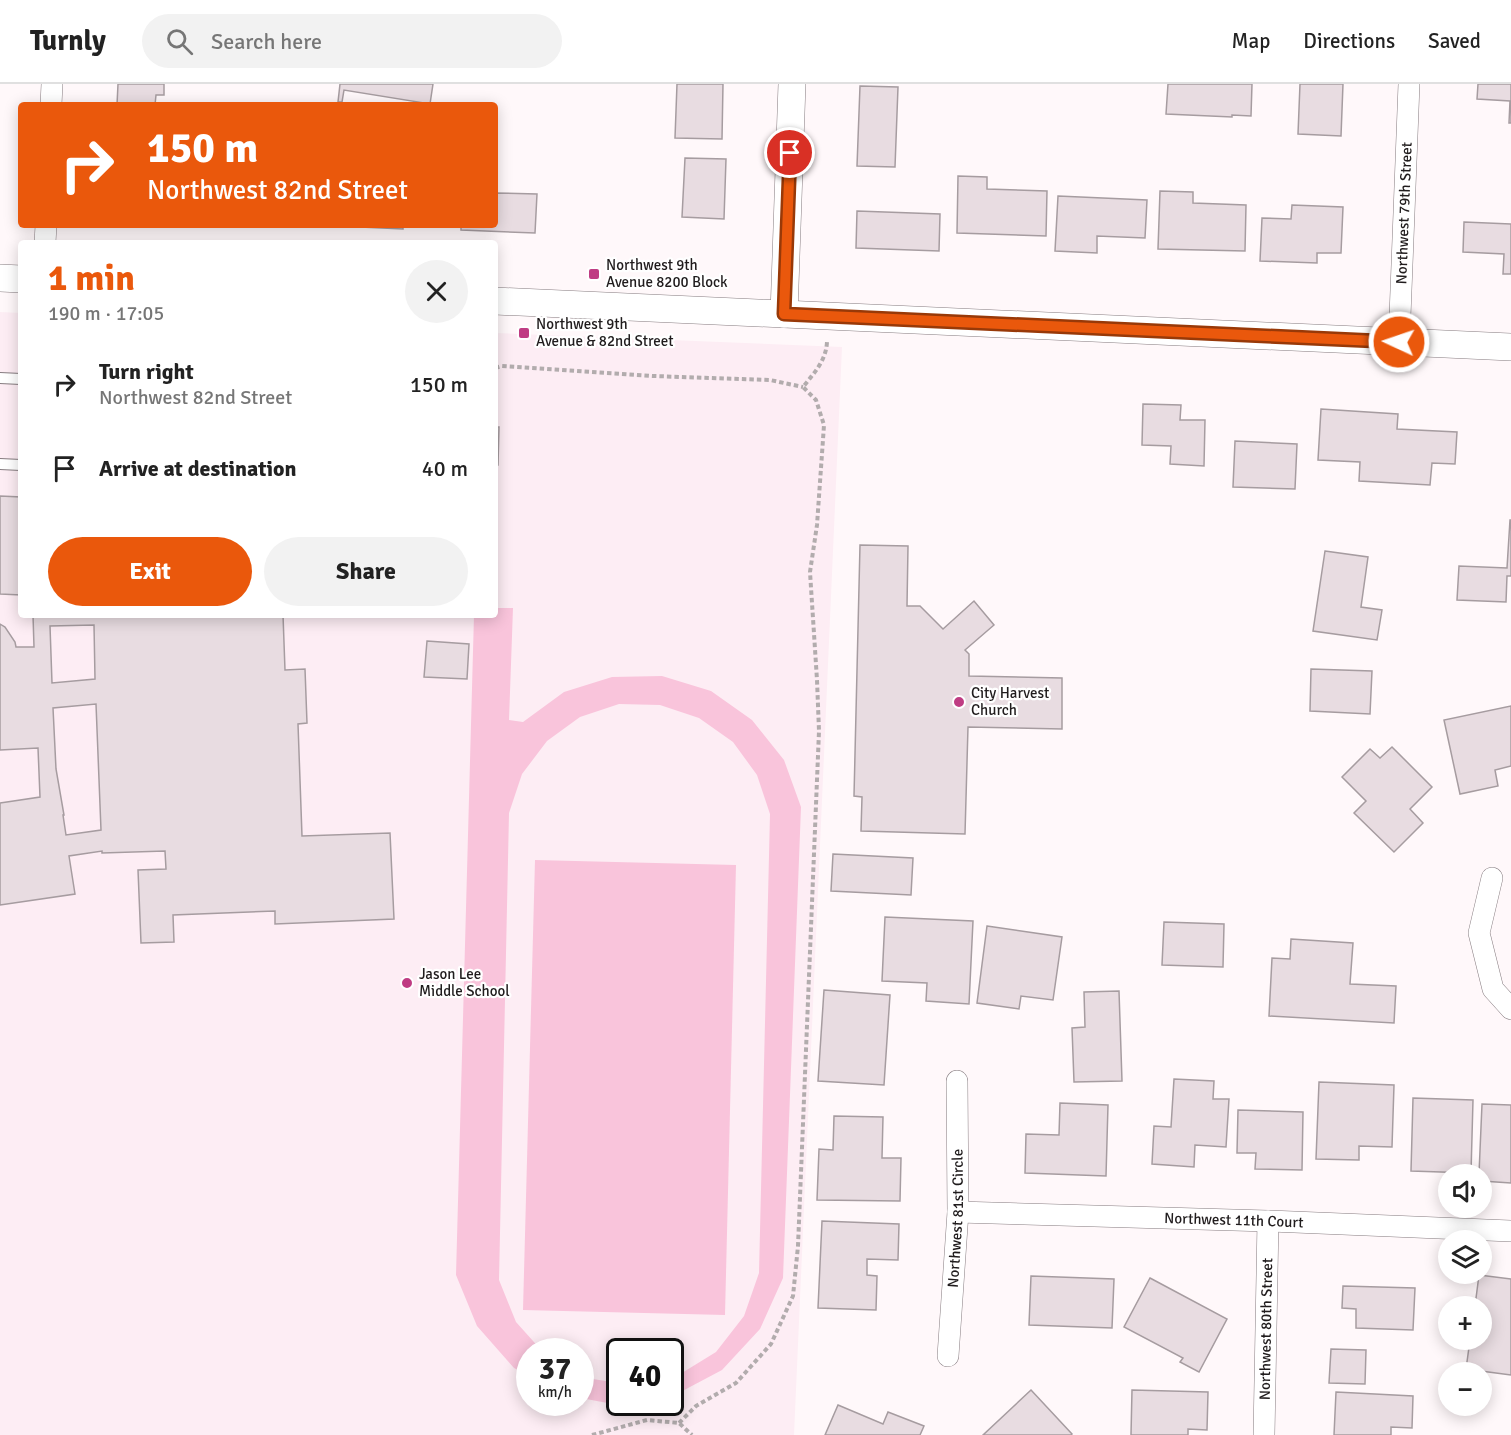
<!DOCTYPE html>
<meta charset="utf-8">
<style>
:root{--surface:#fff;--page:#f2f2f2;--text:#222;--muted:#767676;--line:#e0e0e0;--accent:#ea580c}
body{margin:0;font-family:Signika,sans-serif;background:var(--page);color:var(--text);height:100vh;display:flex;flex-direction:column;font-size:22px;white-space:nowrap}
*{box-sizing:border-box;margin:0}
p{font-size:20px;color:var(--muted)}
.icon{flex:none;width:33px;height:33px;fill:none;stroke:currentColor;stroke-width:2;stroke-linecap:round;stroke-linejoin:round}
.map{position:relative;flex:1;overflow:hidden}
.details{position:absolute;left:18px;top:156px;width:480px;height:378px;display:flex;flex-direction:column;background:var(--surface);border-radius:6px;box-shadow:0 3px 15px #0003}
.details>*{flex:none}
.guide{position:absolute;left:18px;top:18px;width:480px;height:126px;border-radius:6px;box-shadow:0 3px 15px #0003;background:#ea580c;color:#fff;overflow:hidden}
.buttons{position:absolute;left:1438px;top:1080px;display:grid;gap:12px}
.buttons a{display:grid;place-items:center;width:54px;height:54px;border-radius:50%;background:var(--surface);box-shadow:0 3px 15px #0003;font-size:30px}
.speed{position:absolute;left:516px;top:1254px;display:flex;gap:12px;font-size:30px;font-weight:700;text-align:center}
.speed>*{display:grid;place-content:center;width:78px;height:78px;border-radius:50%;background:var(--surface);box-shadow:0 3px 15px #0003;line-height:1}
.speed small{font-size:15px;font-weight:400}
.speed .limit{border:3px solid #111;border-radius:9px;background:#fff;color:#111}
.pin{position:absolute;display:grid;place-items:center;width:51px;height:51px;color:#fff;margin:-26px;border:3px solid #fff;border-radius:50%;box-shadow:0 2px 6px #0007}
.me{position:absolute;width:66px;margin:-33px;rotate:273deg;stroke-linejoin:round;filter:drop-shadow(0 0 4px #0008)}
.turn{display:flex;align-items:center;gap:21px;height:126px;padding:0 30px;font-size:27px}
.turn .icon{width:78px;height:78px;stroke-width:2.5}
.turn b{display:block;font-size:42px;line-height:51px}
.round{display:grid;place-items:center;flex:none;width:63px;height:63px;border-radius:32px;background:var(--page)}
.overview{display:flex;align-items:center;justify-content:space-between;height:102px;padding:0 30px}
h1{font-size:36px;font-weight:700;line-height:45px;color:var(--accent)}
.action{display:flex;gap:12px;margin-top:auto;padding:12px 30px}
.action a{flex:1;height:69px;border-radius:36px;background:var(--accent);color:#fff;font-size:24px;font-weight:700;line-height:69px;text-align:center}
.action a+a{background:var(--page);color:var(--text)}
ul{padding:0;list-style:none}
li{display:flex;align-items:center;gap:18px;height:84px;padding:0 30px}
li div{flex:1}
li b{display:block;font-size:22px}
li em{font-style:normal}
header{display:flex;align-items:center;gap:36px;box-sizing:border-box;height:84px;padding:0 30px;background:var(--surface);border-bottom:2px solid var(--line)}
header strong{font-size:28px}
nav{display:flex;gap:33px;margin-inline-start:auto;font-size:21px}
.search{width:420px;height:54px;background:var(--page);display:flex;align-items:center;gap:15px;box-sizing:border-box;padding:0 21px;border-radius:33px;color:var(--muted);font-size:22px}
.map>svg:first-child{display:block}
.built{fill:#fdedf4;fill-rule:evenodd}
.green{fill:#f9c4db}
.building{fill:#e8dce1;stroke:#a69ca0;stroke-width:1.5;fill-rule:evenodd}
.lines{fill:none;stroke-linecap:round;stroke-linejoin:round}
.service-casing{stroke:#877d81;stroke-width:12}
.minor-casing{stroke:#877d81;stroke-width:22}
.tertiary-casing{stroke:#877d81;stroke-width:28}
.path{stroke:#b2acad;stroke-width:4;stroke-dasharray:4.5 3;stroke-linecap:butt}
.service{stroke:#fff;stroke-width:10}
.minor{stroke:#fff;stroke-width:21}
.tertiary{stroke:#fff;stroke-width:27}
.route-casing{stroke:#983908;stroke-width:15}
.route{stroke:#ea580c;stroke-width:10}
.poi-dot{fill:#bf3c83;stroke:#fff;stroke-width:2}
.labels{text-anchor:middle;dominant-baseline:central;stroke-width:4.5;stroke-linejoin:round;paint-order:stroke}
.street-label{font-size:15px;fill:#201c1d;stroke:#fff}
.poi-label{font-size:15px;fill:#201c1d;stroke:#fff;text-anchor:start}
</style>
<header>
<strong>Turnly</strong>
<div class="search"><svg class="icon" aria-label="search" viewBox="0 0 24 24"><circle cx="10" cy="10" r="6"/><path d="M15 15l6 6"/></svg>Search here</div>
<nav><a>Map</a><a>Directions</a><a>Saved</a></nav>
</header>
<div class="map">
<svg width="1511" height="1351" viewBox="0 0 1511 1351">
<rect width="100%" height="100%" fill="#fff8fa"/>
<path class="built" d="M0,228L21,229V531H495V249L842,263L794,1351H0ZM530,1268H580V1318H530ZM620,1268H670V1318H620Z"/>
<g class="green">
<polygon points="495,524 513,524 509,636 523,638 564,608 612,593 662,592 711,607 752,636 784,676 801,723 783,1194 760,1245 722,1286 673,1312 671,1312 671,1293 677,1292 716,1268 744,1232 759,1189 770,730 757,691 733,658 699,634 660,621 619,620 580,633 547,657 522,690 509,729 499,1196 516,1238 542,1267 530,1268 529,1292 514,1284 477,1242 456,1191 474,531 495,531"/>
<polygon points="535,776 736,781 725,1231 523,1226"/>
<polygon points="581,1291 586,1294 619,1299 620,1318 632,1319 618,1321 581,1314"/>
</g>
<g class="building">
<polygon points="118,0 164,0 164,11 156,11 155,21 117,21"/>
<polygon points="340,0 433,0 430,20 344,6 342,18 338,18"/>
<polygon points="677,0 723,0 722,55 675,54"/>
<polygon points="1168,0 1252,0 1251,32 1232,31 1232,33 1166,30"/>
<polygon points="1300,0 1343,0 1341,52 1298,50"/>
<polygon points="1478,0 1511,0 1511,39 1509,39 1510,17 1477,15"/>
<polygon points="860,2 898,3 895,83 857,82"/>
<polygon points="685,74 726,75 724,135 682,133"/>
<polygon points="958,92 987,93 987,105 1047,107 1046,152 957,149"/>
<polygon points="1160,107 1193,108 1193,119 1246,121 1245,167 1158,165"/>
<polygon points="495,109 537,110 535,149 461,146 461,141 495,141"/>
<polygon points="1058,112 1147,116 1145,154 1097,152 1097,169 1055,167"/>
<polygon points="1292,121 1343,123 1341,169 1317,169 1317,179 1260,177 1262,134 1291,135"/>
<polygon points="857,127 940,130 939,167 856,164"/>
<polygon points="1464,138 1511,140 1511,190 1503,190 1504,170 1463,168"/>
<polygon points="317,141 403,141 403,145"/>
<polygon points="1143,320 1181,321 1180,336 1205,336 1204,382 1170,380 1171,362 1142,361"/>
<polygon points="1321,325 1398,330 1397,345 1457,348 1455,380 1432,379 1430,401 1359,397 1360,378 1318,376"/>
<polygon points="495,343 499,343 498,381 495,381"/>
<polygon points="1235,357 1297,360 1295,405 1233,403"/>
<polygon points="0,412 21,413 21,511 0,510"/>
<polygon points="1510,436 1511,436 1511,492 1507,492 1506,518 1457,516 1459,482 1507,484"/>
<polygon points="860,461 908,462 907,522 920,522 943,545 974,517 994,541 965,566 969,570 969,592 1062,594 1062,645 968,643 965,750 861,747 862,713 854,712"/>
<polygon points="1325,467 1368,473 1361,523 1382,526 1377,556 1313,547"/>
<path d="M33,531H283L285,586L305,585L307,639L298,640L302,752L390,749L394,835L275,840V827L173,831L174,858L141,859L138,786L166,785L165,767L102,769V767L69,772L75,810L0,821V719L40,713L38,664L0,666V540L5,543L15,558L16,563H34ZM94,541L95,595L52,599L50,542ZM96,620L101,746L66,751L63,731H64L56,685L53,624Z"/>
<polygon points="427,557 469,560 467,595 424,593"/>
<polygon points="1311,585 1372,587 1370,630 1310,627"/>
<polygon points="1511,622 1511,682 1495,686 1498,702 1460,710 1444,636"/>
<polygon points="1392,663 1432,703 1410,725 1423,739 1394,768 1354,729 1366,717 1342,693 1370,665 1380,674"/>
<polygon points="833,770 913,774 911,811 831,807"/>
<polygon points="885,833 973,837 969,920 926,917 927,899 882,897"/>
<polygon points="1164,838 1224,840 1223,883 1162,881"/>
<polygon points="987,842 1062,853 1053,916 1021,912 1019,925 977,919"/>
<polygon points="1291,855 1353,859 1350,900 1396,902 1394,939 1269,932 1272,874 1290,875"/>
<polygon points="824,906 890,911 884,1001 818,997"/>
<polygon points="1119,907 1122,997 1074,998 1072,944 1085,943 1084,908"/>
<polygon points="1174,995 1214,997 1213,1015 1229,1015 1226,1063 1195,1061 1194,1083 1152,1080 1154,1042 1171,1043"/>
<polygon points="1319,998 1394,1001 1392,1063 1359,1062 1359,1076 1316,1075"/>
<polygon points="1413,1014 1473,1016 1471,1089 1411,1087"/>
<polygon points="1060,1019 1108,1021 1106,1092 1025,1089 1026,1050 1059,1051"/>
<polygon points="1482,1020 1511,1021 1511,1099 1482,1097 1482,1090 1479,1090"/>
<polygon points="1238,1026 1303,1028 1302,1086 1255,1085 1256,1069 1237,1069"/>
<polygon points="834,1032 883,1033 882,1074 901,1074 900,1117 817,1116 819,1065 833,1066"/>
<polygon points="822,1137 899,1140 898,1176 867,1175 867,1191 877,1192 876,1226 818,1224"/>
<polygon points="1479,1191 1511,1195 1511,1291 1466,1285 1470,1256 1482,1256 1482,1222 1475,1222"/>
<polygon points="1031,1192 1114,1195 1112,1244 1029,1241"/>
<polygon points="1150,1194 1227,1235 1199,1288 1180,1278 1183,1274 1124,1243"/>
<polygon points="1343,1202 1415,1204 1413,1246 1356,1244 1356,1225 1342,1224"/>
<polygon points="1331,1265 1366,1266 1365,1300 1329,1299"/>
<polygon points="1031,1306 1072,1350 1071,1351 983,1351"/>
<polygon points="1132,1306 1208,1308 1207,1346 1188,1345 1188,1351 1131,1351"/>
<polygon points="1336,1308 1413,1312 1412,1344 1391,1343 1391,1351 1334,1351"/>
<polygon points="838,1321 883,1340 888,1328 924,1342 920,1351 825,1351"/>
</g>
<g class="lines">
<g class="service-casing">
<g id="service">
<polyline points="0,294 21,295"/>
<polyline points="0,380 21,381"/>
</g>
</g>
<g class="minor-casing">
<g id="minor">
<polyline points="51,21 52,0"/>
<polyline points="45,159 46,141"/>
<path id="s1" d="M1399,258L1409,0"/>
<polyline points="1492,794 1479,849 1493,905 1511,925"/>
<path id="s2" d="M958,1128L1268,1137L1511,1147"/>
<path id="s3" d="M948,1272L958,1128L957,997"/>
<path id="s4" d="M1264,1351L1268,1137"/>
</g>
</g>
<g class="tertiary-casing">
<g id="tertiary">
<polyline points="0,194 21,195"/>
<polyline points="495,217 1511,263"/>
<polyline points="784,230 792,0"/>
</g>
</g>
<g class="path">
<polyline points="495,284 502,282 653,292 770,296 803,303"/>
<path d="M679,1339L696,1322L736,1299L771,1260L793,1212L798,1162L819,647L817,596L810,488L817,441L824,341L816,316L803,303C814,289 826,277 827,258"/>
<polyline points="592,1351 647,1336 679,1339 692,1351"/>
</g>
<use href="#service" class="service"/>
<use href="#minor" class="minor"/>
<use href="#tertiary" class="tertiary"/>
</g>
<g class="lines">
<g class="route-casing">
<polyline id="route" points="790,69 784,230 1399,258"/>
</g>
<use href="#route" class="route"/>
</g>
<g class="poi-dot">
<rect x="588" y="184" width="12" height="12" rx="3"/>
<rect x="518" y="243" width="12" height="12" rx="3"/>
<circle cx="959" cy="618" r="6"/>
<circle cx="407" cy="899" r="6"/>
</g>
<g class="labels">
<g class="street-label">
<text stroke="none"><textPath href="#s1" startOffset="129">Northwest 79th Street</textPath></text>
<text stroke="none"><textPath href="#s3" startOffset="138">Northwest 81st Circle</textPath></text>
<text stroke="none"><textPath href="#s2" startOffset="276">Northwest 11th Court</textPath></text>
<text stroke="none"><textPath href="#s4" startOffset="106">Northwest 80th Street</textPath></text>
</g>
<g class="poi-label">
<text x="606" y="181">Northwest 9th<tspan x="606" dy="17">Avenue 8200 Block</tspan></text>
<text x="536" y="240">Northwest 9th<tspan x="536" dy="17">Avenue &amp; 82nd Street</tspan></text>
<text x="971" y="609">City Harvest<tspan x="971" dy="17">Church</tspan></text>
<text x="419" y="890">Jason Lee<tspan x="419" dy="17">Middle School</tspan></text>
</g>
</g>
</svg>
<div class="buttons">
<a><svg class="icon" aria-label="sound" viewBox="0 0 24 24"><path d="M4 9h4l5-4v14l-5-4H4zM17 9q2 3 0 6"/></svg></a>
<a><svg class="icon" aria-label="layers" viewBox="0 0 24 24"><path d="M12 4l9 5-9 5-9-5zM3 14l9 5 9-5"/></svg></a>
<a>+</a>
<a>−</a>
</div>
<div class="speed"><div>37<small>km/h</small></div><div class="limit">40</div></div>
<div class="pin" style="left:790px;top:69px;background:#d93025"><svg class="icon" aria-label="arrive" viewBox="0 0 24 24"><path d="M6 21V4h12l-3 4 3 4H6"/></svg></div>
<svg class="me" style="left:1399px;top:258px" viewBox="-20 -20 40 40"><circle r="17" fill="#ea580c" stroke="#fff" stroke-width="3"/><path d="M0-11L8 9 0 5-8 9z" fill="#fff"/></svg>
<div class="guide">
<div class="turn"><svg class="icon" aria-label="right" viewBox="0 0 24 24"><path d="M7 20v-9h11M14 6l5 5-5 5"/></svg><div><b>150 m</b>Northwest 82nd Street</div></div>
</div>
<section class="details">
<div class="overview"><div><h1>1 min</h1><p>190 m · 17:05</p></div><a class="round"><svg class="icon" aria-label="close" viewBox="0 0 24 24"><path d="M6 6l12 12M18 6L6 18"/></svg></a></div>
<ul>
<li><svg class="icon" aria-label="right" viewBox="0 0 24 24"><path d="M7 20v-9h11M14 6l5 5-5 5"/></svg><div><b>Turn right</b><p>Northwest 82nd Street</p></div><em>150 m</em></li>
<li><svg class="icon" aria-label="arrive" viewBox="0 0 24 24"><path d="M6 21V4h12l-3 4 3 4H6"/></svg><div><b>Arrive at destination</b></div><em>40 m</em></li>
</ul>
<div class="action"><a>Exit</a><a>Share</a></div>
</section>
</div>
